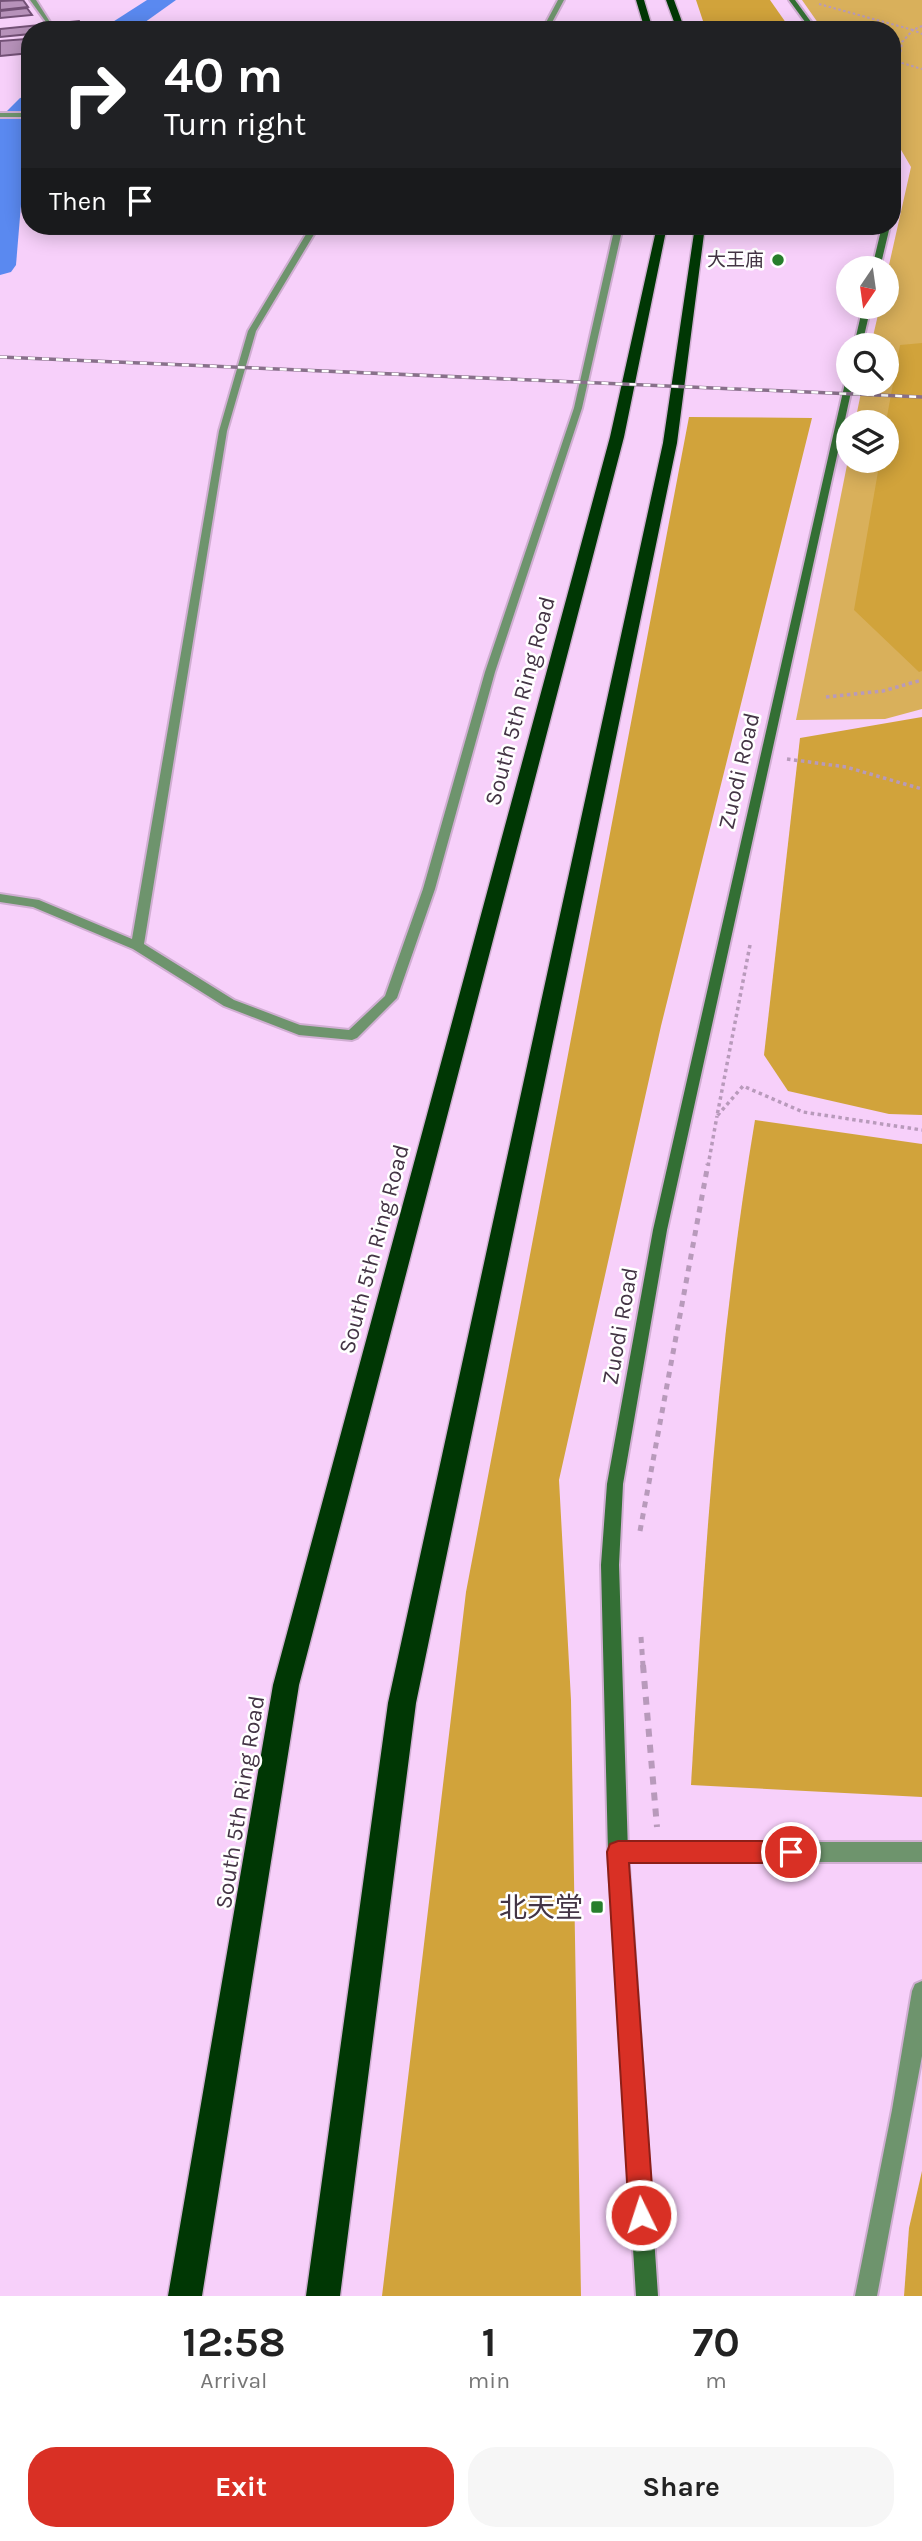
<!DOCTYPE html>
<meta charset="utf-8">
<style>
:root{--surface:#fff;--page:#f6f6f6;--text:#222;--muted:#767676;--accent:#d93025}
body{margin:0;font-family:Karla,"Noto Sans SC",sans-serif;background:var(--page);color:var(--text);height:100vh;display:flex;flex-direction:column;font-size:26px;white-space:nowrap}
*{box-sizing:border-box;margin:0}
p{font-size:23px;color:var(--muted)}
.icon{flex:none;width:38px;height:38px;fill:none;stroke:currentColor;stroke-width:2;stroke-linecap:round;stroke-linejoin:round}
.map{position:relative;height:2296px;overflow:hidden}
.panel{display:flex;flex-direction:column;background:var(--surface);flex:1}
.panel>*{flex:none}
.guide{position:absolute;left:21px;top:21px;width:880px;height:214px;border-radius:28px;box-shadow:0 4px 18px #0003;background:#202124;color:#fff;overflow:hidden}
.needle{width:46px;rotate:193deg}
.controls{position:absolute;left:836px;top:256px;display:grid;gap:14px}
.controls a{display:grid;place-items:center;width:63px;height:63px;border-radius:50%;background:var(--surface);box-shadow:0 4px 18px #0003;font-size:35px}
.pin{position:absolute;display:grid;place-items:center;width:60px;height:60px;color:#fff;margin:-30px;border:4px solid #fff;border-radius:50%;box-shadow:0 2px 7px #0007}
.me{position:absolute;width:77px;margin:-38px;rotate:356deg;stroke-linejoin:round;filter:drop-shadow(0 0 5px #0008)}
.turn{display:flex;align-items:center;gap:24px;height:147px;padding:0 28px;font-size:32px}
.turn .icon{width:91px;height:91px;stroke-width:2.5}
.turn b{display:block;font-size:49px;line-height:60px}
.then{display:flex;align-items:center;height:66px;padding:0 28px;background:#0003;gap:14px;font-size:26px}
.eta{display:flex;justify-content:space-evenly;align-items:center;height:119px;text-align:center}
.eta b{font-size:42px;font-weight:700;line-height:49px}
.action{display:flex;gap:14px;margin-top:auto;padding:14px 28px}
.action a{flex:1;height:80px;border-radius:28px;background:var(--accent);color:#fff;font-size:28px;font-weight:700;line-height:80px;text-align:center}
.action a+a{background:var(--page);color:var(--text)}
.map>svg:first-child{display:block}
.green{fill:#d9b05b}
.forest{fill:#d1a33b}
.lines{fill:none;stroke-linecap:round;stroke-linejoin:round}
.river{fill:#5a89f0;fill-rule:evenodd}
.building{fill:#b792ba;stroke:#735176;stroke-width:2}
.lane-casing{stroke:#d0aed2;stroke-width:4}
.street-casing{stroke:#d0aed2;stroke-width:4}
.secondary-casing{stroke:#d0aed2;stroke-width:4}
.highway-casing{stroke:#d0aed2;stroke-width:3}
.path-far3{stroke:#b89abb;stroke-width:2;stroke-dasharray:2.5 2.5;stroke-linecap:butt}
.path-far2{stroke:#b89abb;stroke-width:3.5;stroke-dasharray:3.5 3.5;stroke-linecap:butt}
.path-far1{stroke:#b89abb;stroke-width:5;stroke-dasharray:6 6;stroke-linecap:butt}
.path{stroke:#b89abb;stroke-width:6;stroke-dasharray:8 8;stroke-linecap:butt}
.lane{fill:#6e946d;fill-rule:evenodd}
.street{fill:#6e946d;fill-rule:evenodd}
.secondary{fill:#336f34;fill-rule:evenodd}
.highway{fill:#003704;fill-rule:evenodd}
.rail-casing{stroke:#88708a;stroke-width:3.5}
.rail{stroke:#fff;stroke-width:2.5;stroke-dasharray:7;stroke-linecap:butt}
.route{fill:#d93025;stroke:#8d1f18;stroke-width:2}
.poi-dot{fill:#277e2c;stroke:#fff;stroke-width:2.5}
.labels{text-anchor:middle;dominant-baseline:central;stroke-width:5;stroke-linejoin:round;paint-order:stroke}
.far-poi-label{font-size:19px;fill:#443545;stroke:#fff;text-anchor:end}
.street-label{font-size:23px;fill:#443545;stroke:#fff}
.near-poi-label{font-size:28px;fill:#443545;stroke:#fff;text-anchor:end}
</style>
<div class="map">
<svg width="922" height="2296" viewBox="0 0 922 2296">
<rect width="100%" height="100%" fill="#f7d0fa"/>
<polygon class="green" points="802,0 922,0 922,709 885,719 796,720 849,455 849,460 887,460 887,422 855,422 863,383 887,383 887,345 871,345 880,306 887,306 887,274 911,167 893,136 892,30 823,30"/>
<g class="forest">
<polygon points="696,0 770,0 791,30 706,30"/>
<polygon points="922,343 922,671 919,672 854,610 880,460 887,460 886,422 900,345"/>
<polygon points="689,417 812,418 661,1026 559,1480 571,1700 581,2296 382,2296 466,1592"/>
<polygon points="922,717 922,1115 889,1114 788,1091 764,1055 800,738"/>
<path d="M755,1120L922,1144V1797L691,1785C704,1562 718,1340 755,1120Z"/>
<polygon points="922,2171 922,2296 904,2296 909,2228"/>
</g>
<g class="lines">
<g class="river">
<polygon points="147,0 176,0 134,30 105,30 108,25"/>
<polygon points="30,96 16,265 11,272 0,275 0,118 20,98"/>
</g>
</g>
<g class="building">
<polygon points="23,0 28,7 0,10 0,1"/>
<polygon points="27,8 32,15 0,18 0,11"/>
<polygon points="79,21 82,29 30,30 30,34 0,37 0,29"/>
<polygon points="26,39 30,53 0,56 0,41"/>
</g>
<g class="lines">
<g class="lane-casing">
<g id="lane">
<polygon points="30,0 36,0 50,22 46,22"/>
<polygon points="618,1842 922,1842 922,1862 618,1862 611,1859 608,1852 611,1845"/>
<polygon points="922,1981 922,2056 877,2296 855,2296 892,2110 912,1991 915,1984"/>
</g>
</g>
<g class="street-casing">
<g id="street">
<polygon points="558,0 564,0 548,30 542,30"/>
<rect x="0" y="113" width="30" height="4"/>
<polygon points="311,226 319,226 256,331 227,431 144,944 234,1000 300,1025 349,1030 385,996 423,889 485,672 574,408 615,226 623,226 582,408 495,672 435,889 397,998 357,1038 352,1040 299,1035 224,1006 133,949 33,907 0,902 0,894 39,900 132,939 219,431 248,331"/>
</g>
</g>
<g class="secondary-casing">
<g id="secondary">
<polygon points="789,0 795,0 817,30 811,30"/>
<polygon points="892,156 895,158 896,192 892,194"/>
<polygon points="882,226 890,226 880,268 872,268"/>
<polygon points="863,306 871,306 862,345 854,345"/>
<polygon points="849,381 849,383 853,383 667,1230 623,1484 619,1565 628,1852 658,2296 636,2296 608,1852 601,1565 607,1484 653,1230 845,383"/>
</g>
</g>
<g class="highway-casing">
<g id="highway">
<polygon points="636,0 644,0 653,30 645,30"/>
<polygon points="666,0 674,0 685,30 677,30"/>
<polygon points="657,226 667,226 624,437 299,1685 202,2296 168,2296 273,1685 610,437"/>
<polygon points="695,226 705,226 677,443 416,1703 340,2296 306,2296 388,1703 663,443"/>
</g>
</g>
<g class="path-far3">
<polyline points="819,4 913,30 922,26"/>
<polyline points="892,60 922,69"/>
<polyline points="899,62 902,42 913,30 922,34"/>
</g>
<g class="path-far2">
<polyline points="826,697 883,691 922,680"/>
<polyline points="787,759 846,767 922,789"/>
<polyline points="750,945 717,1116 743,1086 803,1112 922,1130"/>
<polyline points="708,1166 717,1116"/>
</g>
<g class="path-far1">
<polyline points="640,1531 708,1164"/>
<polyline points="641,1637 643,1666"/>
</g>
<polyline class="path" points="643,1665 657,1827"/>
<use href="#lane" class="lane"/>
<use href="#street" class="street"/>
<use href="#secondary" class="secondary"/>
<use href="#highway" class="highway"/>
<g class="rail-casing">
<polyline id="rail" points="0,357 922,397"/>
</g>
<use href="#rail" class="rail"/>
</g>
<polygon class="route" points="618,1841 791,1841 799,1844 802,1852 799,1860 791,1863 629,1863 654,2215 650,2224 641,2228 633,2224 629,2215 607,1852 610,1844"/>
<g class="poi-dot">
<circle cx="778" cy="260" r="7"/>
<rect x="590" y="1900" width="14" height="14" rx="3.5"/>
</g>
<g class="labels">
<g class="far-poi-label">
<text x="764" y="260">大王庙</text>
</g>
<g class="street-label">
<text transform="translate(520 701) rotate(-75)">South 5th Ring Road</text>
<text transform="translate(739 771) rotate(-77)">Zuodi Road</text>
<text transform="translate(374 1249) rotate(-75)">South 5th Ring Road</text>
<text transform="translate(620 1326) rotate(-80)">Zuodi Road</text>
<text transform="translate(240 1802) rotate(-81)">South 5th Ring Road</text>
</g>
<g class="near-poi-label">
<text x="583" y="1907">北天堂</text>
</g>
</g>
</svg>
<div class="controls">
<a><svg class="needle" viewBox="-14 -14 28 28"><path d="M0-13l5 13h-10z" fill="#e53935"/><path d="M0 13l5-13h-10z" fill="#767676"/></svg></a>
<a><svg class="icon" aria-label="search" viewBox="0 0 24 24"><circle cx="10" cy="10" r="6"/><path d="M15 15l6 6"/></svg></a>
<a><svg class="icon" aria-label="layers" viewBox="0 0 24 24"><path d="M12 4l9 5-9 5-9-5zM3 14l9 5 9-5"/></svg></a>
</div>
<div class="pin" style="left:791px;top:1852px;background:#d93025"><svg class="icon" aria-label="arrive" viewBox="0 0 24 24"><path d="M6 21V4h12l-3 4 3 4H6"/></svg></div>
<svg class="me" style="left:641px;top:2215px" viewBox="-20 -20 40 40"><circle r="17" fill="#d93025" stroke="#fff" stroke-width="3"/><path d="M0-11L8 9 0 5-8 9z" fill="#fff"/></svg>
<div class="guide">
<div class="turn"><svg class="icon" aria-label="right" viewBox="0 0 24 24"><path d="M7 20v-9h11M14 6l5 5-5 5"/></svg><div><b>40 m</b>Turn right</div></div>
<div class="then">Then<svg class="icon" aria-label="arrive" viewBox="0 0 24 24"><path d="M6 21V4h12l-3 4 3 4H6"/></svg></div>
</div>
</div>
<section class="panel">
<div class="eta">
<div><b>12:58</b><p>Arrival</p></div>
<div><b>1</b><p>min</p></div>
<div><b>70</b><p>m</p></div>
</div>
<div class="action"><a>Exit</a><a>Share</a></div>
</section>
